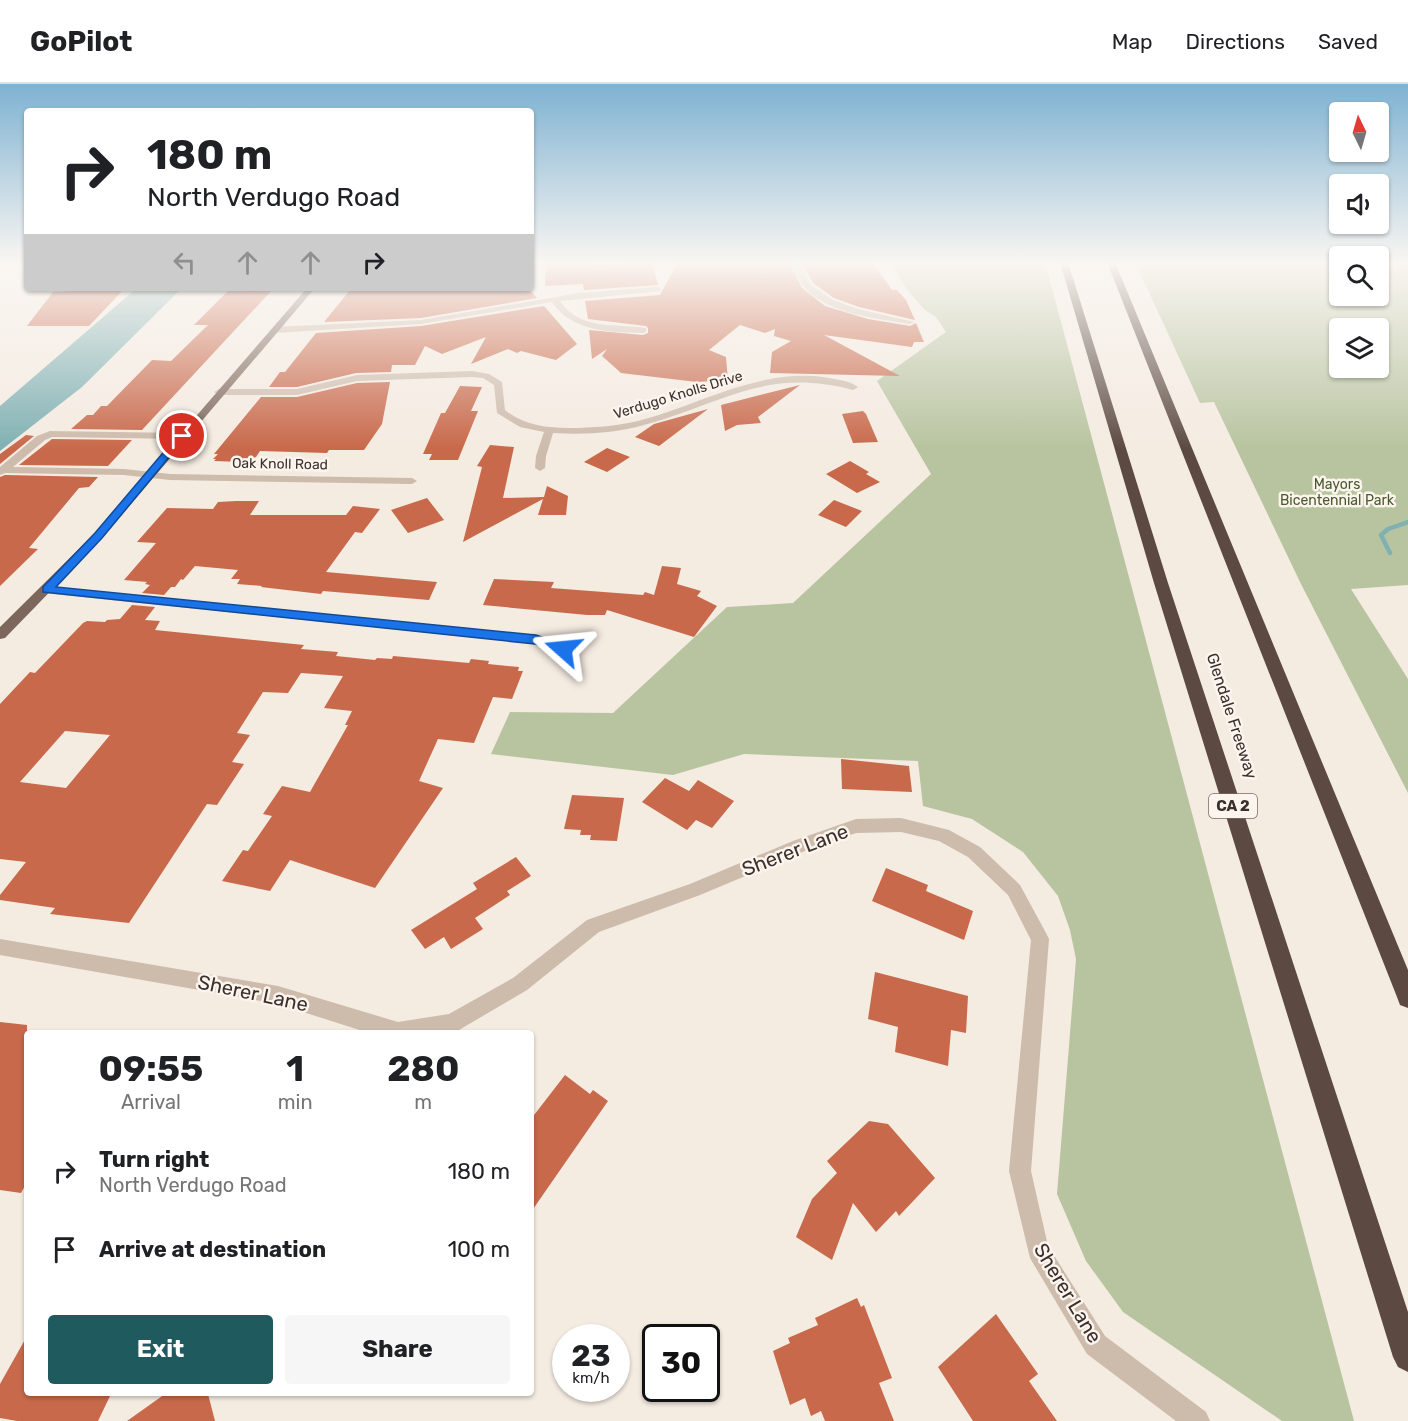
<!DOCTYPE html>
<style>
:root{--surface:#fff;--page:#f6f6f6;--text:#202124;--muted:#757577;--line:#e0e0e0;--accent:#1f5a5e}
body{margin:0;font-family:Rubik,sans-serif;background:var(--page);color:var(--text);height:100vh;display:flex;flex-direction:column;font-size:22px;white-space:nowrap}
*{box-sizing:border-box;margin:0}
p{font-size:20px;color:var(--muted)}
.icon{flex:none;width:33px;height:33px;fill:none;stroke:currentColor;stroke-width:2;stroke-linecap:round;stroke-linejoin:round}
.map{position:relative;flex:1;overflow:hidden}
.details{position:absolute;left:24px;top:946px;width:510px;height:366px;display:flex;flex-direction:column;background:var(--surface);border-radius:6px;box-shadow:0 2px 4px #0004}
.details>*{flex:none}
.hud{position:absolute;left:24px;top:24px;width:510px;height:183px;border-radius:6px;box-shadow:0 2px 4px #0004;background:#fff;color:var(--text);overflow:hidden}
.needle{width:39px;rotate:355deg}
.fabs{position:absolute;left:1329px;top:18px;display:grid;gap:12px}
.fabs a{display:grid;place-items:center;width:60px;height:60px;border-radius:6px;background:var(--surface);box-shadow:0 2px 4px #0004;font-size:30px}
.speed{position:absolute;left:552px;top:1240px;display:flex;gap:12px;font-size:30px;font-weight:700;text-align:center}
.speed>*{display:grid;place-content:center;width:78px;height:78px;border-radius:50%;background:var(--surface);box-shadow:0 2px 4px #0004;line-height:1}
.speed small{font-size:15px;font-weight:400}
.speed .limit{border:3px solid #111;border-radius:9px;background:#fff;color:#111}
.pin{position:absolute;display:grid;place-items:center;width:51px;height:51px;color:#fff;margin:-26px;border:3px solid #fff;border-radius:50%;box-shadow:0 2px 6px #0007}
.me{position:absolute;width:66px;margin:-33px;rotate:288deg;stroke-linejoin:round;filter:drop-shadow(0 0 4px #0008)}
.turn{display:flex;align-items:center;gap:21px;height:126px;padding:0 24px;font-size:27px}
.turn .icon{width:78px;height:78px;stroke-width:2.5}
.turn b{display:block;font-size:42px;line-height:51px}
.lanes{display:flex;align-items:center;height:57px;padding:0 24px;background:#0003;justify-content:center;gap:30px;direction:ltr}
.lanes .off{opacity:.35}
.eta{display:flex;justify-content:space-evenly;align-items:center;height:102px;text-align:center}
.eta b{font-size:36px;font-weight:700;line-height:42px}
.primary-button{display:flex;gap:12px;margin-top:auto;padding:12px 24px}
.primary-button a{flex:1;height:69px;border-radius:6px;background:var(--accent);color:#fff;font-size:24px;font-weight:700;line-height:69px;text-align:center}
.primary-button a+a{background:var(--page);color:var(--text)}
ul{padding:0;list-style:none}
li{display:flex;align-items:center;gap:18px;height:78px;padding:0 24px}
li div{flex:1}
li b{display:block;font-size:22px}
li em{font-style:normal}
header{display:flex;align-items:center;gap:36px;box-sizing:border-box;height:84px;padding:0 30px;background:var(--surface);border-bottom:2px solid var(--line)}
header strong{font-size:28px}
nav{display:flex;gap:33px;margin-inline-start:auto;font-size:21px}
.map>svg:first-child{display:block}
.green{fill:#b8c4a0;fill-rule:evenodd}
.water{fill:#7fb0b2}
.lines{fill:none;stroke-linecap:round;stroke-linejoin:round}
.stream{stroke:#7fb0b2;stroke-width:4.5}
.building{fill:#c8694b;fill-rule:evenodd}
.minor{fill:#cdbbac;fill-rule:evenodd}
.major{fill:#7d675c;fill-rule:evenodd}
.highway{fill:#5c4a42;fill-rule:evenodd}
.route{fill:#1a73e8;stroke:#114b97;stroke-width:1.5}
.labels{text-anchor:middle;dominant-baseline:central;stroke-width:5;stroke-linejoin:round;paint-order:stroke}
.far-street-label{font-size:14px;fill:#3b302b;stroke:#fbf5ee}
.far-park-label{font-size:14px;fill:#4a5a2e;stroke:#fbf5ee}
.shield{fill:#fbf5ee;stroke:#756b66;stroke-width:1.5}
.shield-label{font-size:15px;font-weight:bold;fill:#3b302b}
.street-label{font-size:16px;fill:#3b302b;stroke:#fbf5ee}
.near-street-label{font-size:20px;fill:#3b302b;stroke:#fbf5ee}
</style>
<header>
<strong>GoPilot</strong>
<nav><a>Map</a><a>Directions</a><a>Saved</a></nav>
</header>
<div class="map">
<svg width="1408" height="1337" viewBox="0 0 1408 1337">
<rect width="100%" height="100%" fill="#f4ebe1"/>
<g class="green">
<polygon points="890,178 1045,178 1354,1337 1282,1337 1123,1228 1086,1177 1057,1110 1076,875 1070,846 1058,812 1023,768 972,735 923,722 918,677 744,670 673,691 491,670 510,628 613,629 727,523 793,519 931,390 877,297 946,248 936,233 925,226 908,207"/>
<path d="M1135,178H1339L1340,212H1378L1379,178H1408V501L1351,505L1408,595V709L1301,500L1214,318L1200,319ZM1340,244H1378V284H1340Z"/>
</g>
<polygon class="water" points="137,204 182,204 82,303 0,367 0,322"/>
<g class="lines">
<polyline class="stream" points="1390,469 1381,451 1388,445 1408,438"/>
</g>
<g class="building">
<polygon points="546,178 592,178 592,181 652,178 658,201 584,206 583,200 545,202"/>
<polygon points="678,178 789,178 802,204 825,222 868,235 910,242 916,239 924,258 914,258 912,263 824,251 900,292 770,289 772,268 791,257 774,252 775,245 765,249 740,241 709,266 726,273 728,296 697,298 621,289 602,272 607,265 592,275 589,246 643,251 648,249 648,244 646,242 588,235 585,217 660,211"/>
<polygon points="801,178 872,178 892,206 897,206 906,216 915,236 859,223 834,214 813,199"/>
<polygon points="96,204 125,204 89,242 27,242 53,208 94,206"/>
<polygon points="231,204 273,205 142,346 71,345 87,331 93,331 101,322 107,322 152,276 171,277 208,241 194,241"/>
<polygon points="406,204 528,204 537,214 421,234 324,238 350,206"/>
<polygon points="544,222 577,260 556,276 521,267 517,269 508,265 471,280 486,253 442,270 425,262 415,281 392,281 391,288 356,289 297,303 269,303 280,288 285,288 316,249 421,242"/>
<polygon points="390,298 382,340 364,366 329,366 327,369 260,367 256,373 241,378 214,377 216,375 213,375 218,370 214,370 261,313 297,313 357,299"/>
<polygon points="800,301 758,333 761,339 737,341 725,347 721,321"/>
<polygon points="460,302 482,303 471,327 478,327 458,376 429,376 432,370 423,370 441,329 445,329"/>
<polygon points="708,325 659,362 635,353 654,340"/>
<polygon points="863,327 866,330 878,358 853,359 842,330"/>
<polygon points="26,351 34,352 0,380 0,370"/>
<polygon points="52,355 132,356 108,382 19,381"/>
<polygon points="490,361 514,363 503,414 544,413 547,402 568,412 566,431 538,431 543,415 463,458 482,383 477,382"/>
<polygon points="607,364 630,373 607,388 584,378"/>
<polygon points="850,377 869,388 866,390 880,398 857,409 826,390"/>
<polygon points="5,391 98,393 89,403 79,404 29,464 38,465 0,502 0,393"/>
<polygon points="427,414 444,436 408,449 391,426"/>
<polygon points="834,416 862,427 846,443 818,431"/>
<polygon points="236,417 259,417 250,431 346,431 353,422 380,425 362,449 355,448 326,488 437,498 429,516 323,507 321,510 261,503 262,502 237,500 240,495 231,495 238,486 195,482 183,496 181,495 175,503 171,503 164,511 142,509 150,501 145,500 147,498 124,496 156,459 137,458 167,424 213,425 218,418"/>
<polygon points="662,482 681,484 677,500 701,507 697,512 717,522 694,553 607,526 605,531 587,531 483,521 494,495 554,498 551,504 643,511 645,508 654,511"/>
<path d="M132,521L155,523L145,536L160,537L155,546L304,561L301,565L338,568L336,572L375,576L377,574L392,575L393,572L469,579L471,575L489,577L488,580L519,583L518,587H523L512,615L493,613L474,659L438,655L419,697L443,704L375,804L290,776L270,807L222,797L243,766L248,767L272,732L263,730L282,702L310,708L348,641H345L352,627L324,624L343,592L301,589L288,609L263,608L237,649L250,651L232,678L244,680L217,721L207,720L129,839L50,830L55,824L0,816V811L26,778L0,775V620L30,588L35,589L83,539L87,537L105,538L107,536L120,535ZM65,647L110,651L66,704L20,698Z"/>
<polygon points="841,675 909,682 912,708 842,705"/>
<polygon points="665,694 689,707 698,696 734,717 712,744 696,736 687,746 642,718"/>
<polygon points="572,711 624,714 617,757 590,756 591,751 580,751 581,746 564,745"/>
<polygon points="516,773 531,792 507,807 510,811 475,834 483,845 451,865 444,853 425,865 411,846 477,805 473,799"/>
<polygon points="886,784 928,801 926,807 973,827 964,856 872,817"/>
<polygon points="875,888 968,912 966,949 951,946 948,982 895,968 898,943 868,935"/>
<polygon points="0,938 27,941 27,1098 21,1109 0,1106"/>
<polygon points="565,991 590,1010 593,1006 608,1017 531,1128 531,1035"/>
<polygon points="869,1037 888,1040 935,1094 899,1132 896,1127 876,1148 853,1119 832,1176 796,1153 812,1115 837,1089 827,1077"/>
<polygon points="857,1214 861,1223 864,1221 892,1294 879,1299 894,1337 825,1337 821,1327 811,1332 805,1314 790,1321 773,1267 790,1259 788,1254 818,1241 815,1234"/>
<polygon points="996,1230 1038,1290 1029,1297 1057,1337 973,1337 938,1283"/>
<polygon points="27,1252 27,1310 111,1310 98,1337 17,1337 0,1334 0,1300"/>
<polygon points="165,1310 208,1310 215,1337 127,1337"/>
</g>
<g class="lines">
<g class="minor">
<path d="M791,178H799L811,201L833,216L858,225L914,238L910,240C876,234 829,231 804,203C798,196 795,186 791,178Z"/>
<path d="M657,203L661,205L660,207L560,217C580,247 615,239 646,244V248L643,249C610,248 572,248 552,218L421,240L274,249L270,246L274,243L421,236L579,209Z"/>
<path d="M472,287L489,290L502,298L505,326C524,341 546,344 569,344C592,344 616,342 638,337C700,321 756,285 823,293C834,295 849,296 858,303L853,306C765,283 724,319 644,341C615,349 584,351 553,349L546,372L545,384L540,387L535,384L536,372L544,348L520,343L497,329L494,301L483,294L472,293L357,297L297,311H219L214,308L219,305H297L357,291Z"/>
<polygon points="50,347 182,349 187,352 182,355 52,353 45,356 13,383 124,385 170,390 412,394 417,397 412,400 170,396 124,391 5,389 0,391 0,383 37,352"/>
<polygon points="47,502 536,551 568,562 570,565 563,570 535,560 43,509 41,506"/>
<polygon points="901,734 949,746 980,763 1020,801 1046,849 1049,855 1031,1087 1048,1162 1105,1252 1206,1328 1210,1337 1176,1337 1087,1270 1030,1174 1009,1087 1031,856 1008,811 968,773 939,757 901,748 856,749 805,767 700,811 599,848 527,906 459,946 447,950 372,950 278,920 0,871 0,855 278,902 398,938 449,930 513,894 587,836 690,800 793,757 856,735"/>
</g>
<polygon class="major" points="307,204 315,204 103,453 5,554 0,555 0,543 95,449"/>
<g class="highway">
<polygon points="1060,178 1068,178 1168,499 1408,1228 1408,1288 1398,1283 1393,1273 1154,499"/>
<polygon points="1107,178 1115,178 1408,886 1408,924 1400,921 1397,913"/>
</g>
</g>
<linearGradient id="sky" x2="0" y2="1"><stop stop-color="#7eb2d2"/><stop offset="0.49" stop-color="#faf6f2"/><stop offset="1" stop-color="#faf6f2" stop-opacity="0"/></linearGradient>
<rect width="1408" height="365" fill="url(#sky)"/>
<polygon class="route" points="182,349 185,350 185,354 102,454 56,503 536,551 568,562 569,565 563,569 535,560 43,508 43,503 95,449 179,350"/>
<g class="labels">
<g class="far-street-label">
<text transform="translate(678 311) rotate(-17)">Verdugo Knolls Drive</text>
<text transform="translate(280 380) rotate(1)">Oak Knoll Road</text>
</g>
<g class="far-park-label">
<text x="1337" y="400">Mayors<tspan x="1337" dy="16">Bicentennial Park</tspan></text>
</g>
<rect class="shield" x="1209" y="710" width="48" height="24" rx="4.5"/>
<g class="shield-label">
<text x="1233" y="722">CA 2</text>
</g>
<g class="street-label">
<text transform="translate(1232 632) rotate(72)">Glendale Freeway</text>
</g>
<g class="near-street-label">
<text transform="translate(795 766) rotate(-21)">Sherer Lane</text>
<text transform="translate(253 909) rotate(12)">Sherer Lane</text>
<text transform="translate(1068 1209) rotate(59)">Sherer Lane</text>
</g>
</g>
</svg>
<div class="fabs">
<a><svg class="needle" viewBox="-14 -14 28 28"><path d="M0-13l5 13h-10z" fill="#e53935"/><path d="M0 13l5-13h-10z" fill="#757577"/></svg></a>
<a><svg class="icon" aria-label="sound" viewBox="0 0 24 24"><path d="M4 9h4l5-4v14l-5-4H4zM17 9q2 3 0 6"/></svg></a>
<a><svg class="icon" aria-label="search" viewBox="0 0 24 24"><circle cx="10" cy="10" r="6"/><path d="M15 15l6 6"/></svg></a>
<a><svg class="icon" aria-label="layers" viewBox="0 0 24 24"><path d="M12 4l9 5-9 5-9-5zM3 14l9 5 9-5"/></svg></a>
</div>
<div class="speed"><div>23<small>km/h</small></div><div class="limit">30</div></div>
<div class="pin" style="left:182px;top:352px;background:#d93025"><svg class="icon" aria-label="arrive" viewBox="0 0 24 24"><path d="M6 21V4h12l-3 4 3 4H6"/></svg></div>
<svg class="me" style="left:563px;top:565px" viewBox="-20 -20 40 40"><path d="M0-17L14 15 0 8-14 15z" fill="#1a73e8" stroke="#fff" stroke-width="4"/></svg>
<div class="hud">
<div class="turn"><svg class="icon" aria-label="right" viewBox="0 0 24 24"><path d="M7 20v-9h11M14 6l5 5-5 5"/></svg><div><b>180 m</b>North Verdugo Road</div></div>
<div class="lanes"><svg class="icon off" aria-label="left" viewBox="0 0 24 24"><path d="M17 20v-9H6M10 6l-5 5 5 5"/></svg><svg class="icon off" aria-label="ahead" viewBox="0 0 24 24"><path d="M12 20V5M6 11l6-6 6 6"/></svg><svg class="icon off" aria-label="ahead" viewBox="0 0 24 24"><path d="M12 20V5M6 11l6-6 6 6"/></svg><svg class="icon" aria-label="right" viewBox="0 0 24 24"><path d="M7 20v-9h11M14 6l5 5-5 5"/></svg></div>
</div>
<section class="details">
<div class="eta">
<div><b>09:55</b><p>Arrival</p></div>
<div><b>1</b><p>min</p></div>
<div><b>280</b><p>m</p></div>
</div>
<ul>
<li><svg class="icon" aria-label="right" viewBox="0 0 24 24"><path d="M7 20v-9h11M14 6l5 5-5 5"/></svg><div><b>Turn right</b><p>North Verdugo Road</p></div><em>180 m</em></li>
<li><svg class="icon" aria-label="arrive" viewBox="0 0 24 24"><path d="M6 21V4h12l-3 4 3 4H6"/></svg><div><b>Arrive at destination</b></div><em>100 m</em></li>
</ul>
<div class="primary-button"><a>Exit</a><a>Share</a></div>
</section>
</div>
